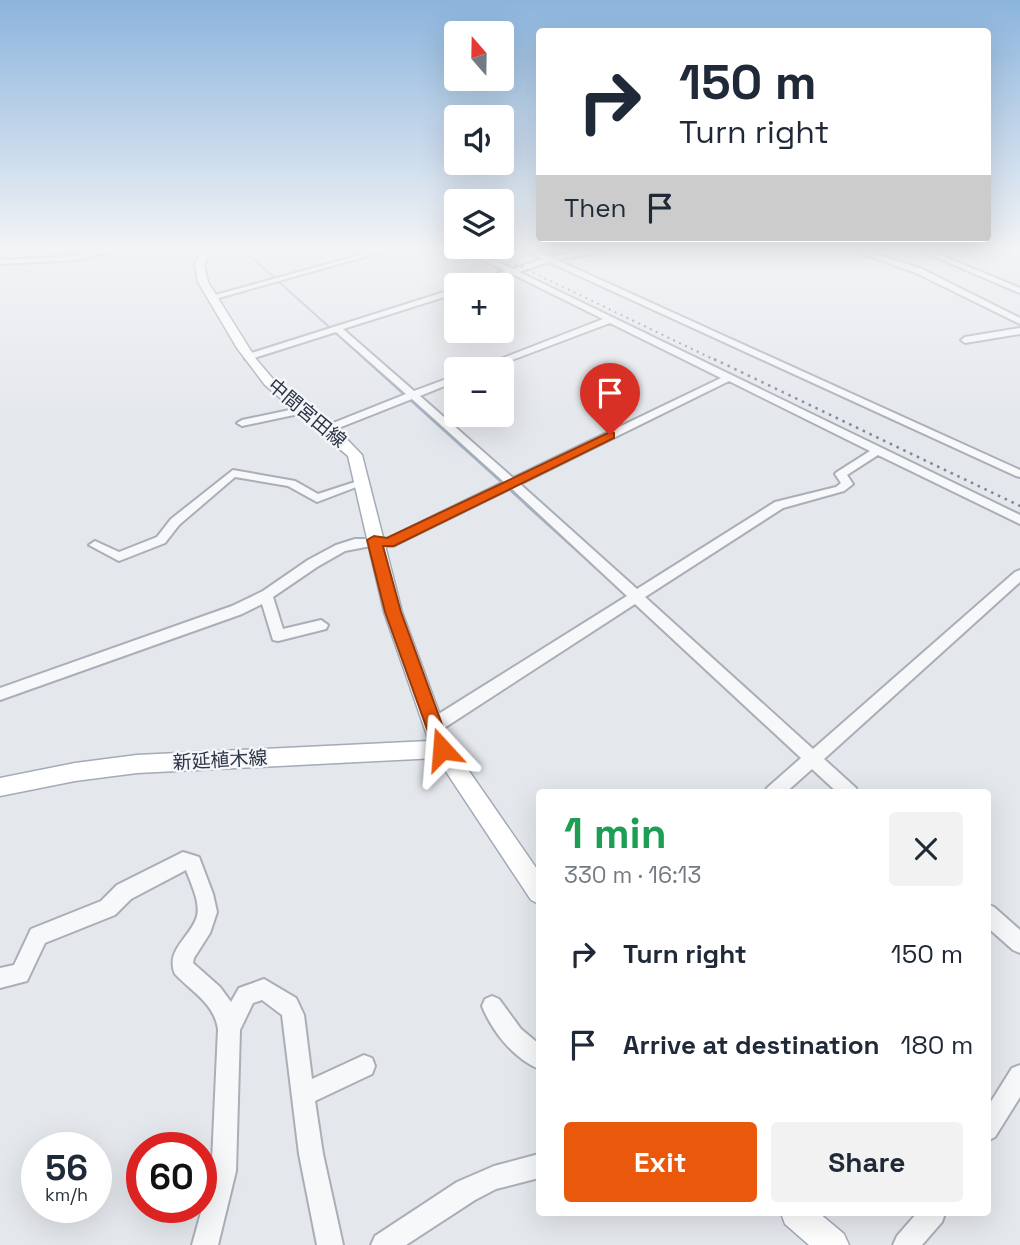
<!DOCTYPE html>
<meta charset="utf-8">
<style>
:root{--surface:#fff;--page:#f2f2f3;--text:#1f2937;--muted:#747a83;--accent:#ea580c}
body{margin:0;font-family:"Space Grotesk","Noto Sans JP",sans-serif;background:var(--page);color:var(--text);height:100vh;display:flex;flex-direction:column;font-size:26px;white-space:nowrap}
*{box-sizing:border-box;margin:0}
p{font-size:23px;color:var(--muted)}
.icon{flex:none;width:38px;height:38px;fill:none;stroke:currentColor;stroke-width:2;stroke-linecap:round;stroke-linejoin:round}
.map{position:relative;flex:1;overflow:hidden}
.sheet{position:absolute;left:536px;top:789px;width:455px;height:427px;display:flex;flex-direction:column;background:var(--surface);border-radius:7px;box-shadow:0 7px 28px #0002}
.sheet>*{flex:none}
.banner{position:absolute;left:536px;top:28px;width:455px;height:214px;border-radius:7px;box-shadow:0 7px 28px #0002;background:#fff;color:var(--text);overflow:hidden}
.needle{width:46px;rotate:340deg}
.buttons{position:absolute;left:444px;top:21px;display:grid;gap:14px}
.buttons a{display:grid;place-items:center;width:70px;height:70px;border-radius:7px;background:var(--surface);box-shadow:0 7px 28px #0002;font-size:35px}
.speed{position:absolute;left:21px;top:1132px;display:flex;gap:14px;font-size:35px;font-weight:700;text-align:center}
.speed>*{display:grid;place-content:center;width:91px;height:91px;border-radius:50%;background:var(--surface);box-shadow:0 7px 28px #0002;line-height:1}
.speed small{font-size:18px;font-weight:400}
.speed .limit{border:10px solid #d22;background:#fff;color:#111}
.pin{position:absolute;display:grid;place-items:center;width:60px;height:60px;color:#fff;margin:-72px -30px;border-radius:50% 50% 50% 0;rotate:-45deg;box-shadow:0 0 7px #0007}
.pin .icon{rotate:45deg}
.me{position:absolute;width:77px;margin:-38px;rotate:341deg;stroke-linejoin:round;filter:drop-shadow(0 0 5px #0008)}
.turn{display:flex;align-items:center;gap:24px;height:147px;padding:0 28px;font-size:32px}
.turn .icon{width:91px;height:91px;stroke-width:2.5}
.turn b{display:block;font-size:49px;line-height:60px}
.then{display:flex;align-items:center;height:66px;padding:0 28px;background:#0003;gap:14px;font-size:26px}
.round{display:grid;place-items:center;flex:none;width:74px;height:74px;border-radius:7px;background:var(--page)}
.summary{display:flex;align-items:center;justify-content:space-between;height:119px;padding:0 28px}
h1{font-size:42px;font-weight:700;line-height:52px;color:#1e9e55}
.primary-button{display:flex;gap:14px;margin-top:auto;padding:14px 28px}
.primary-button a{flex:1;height:80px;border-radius:7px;background:var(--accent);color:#fff;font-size:28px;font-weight:700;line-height:80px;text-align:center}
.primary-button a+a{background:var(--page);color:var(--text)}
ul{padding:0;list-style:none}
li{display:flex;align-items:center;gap:21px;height:91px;padding:0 28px}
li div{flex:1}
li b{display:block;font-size:26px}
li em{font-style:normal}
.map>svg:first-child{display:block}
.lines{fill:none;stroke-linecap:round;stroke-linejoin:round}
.stream-far2{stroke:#9fb4cc;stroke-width:2}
.stream-far1{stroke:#9fb4cc;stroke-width:2.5}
.stream{stroke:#9fb4cc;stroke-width:3.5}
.minor-casing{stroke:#a9aeb7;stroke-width:4}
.major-casing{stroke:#a3abb8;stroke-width:3}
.minor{fill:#f7f8fa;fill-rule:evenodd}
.major{fill:#fff;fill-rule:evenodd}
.rail-far1{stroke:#7d8696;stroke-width:2;stroke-dasharray:2 4.5;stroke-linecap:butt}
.rail{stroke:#7d8696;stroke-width:2.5;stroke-dasharray:2.5 5;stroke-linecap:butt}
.route{fill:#ea580c;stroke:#983908;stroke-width:2}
.labels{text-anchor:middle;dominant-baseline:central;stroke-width:5;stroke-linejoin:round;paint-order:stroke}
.street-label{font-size:19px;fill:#2b3445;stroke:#f4f6f9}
</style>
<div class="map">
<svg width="1020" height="1245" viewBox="0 0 1020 1245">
<rect width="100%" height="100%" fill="#e4e7ec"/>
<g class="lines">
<g class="stream-far2">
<polyline points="244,247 249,255 367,361"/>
<polyline points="909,247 1020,294"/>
</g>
<polyline class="stream-far1" points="365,359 529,507"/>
<polyline class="stream" points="527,505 618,587"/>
<g class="minor-casing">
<g id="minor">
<polygon points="116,247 127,247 78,260 0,264 0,260 78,256"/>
<polygon points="389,247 399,247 215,299 208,297"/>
<path d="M458,247H467L513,269L543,259L520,247H528L550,257L609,247H622L619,249L557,260L1020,470V477L1016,476L549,262L519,272L1020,515V524L878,455L847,475L853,484L844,491L783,508L645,597L813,749L1015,572L1020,570V582L824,759L856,788L858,793H838L812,769L785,793H765L767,788L801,758L635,604L441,730L435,732L429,730L427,725L429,720L627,596L511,488L393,546H371L345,551L317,567L273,597L283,629L321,620L328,625L326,629L278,641L273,640L262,604L242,614L0,700V688L232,606L263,591L308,560L336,545L355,539H387L504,482L412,399L331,431H323V427L406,394L336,332L251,359H245V355L457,288V293L343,329L414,391L457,375V381L420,396L513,478L721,378L610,323L488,369H475L603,319L512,274L478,285H467L505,271ZM729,381L870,451L837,472L835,474L841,483L836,487L775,502L637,589L520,484Z"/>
<polygon points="844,247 854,247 922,269 1020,318 1020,324 916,273"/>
<polygon points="912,247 921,247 1020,288 1020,293"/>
<polygon points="1020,328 1020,334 965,343 961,340 965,337"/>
<polygon points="304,407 309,410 308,412 242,426 237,423 242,420"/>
<polygon points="233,470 295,481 318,494 361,480 367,483 317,502 288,486 235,477 179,525 165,543 119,561 89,545 95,541 119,552 157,537 171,519"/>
<path d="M183,852L199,857L213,894L217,912L210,933L194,958L193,963L220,987L231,1002L239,988L264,979L296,998L304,1015L312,1079L364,1055L372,1058L375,1066L372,1074L315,1101L323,1154L343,1245H317L299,1154L282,1015L262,1000L253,1003L240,1030L236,1171L218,1245H192L208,1187L201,1189V1165L212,1162L218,1029C214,1003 192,992 175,974C165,951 189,938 196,919C202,905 191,884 186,870L131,899L115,915L45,943L27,981L0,988V968L14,965L31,929L101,901L117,885Z"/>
<polygon points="987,904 994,907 1020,930 1020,953 1013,950 987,927"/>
<path d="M492,996L499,999L521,1029L539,1044V1069C513,1058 492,1031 482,1006L485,999Z"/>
<polygon points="1020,1065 1020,1097 995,1137 987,1141 987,1108 1012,1068"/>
<polygon points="539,1154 539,1178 496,1189 475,1200 406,1245 371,1245 375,1236 457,1182 494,1166"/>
<polygon points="917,1213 945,1213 942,1222 922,1245 893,1245 897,1236"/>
</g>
</g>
<g class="major-casing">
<g id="major">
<polygon points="203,247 212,247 204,265 208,282 256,359 273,379 340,432 362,455 402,612 451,745 539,872 539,904 531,900 437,758 137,773 75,781 0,796 0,778 75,763 137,755 429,741 384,612 348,456 265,385 237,348 198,282 195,265"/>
<polygon points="781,1213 819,1213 844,1234 849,1245 809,1245 785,1224"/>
</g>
</g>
<use href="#minor" class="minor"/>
<use href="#major" class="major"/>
<polyline class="rail-far1" points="480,247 717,361"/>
<polyline class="rail" points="714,359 1020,506"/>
</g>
<linearGradient id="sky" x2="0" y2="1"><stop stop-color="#8bb4dd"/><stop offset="0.59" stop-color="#f3f4f6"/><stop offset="1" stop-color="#f3f4f6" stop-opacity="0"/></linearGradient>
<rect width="1020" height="421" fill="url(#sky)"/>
<polygon class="route" points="610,432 614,433 614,438 394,546 383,546 401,612 451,749 449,754 442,757 436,754 385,612 367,540 374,536 387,538"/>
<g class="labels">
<g class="street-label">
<text transform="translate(307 413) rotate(40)">中間宮田線</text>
<text transform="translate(220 760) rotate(-3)">新延植木線</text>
</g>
</g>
</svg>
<div class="buttons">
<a><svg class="needle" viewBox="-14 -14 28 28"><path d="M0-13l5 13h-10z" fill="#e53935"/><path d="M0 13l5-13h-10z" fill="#747a83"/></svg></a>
<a><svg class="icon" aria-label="sound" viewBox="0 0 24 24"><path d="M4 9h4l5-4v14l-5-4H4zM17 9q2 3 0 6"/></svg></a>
<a><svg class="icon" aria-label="layers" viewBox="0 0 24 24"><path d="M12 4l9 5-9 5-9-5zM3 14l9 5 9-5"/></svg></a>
<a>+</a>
<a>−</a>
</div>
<div class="speed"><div>56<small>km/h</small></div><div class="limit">60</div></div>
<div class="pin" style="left:610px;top:435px;background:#d93025"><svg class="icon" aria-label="arrive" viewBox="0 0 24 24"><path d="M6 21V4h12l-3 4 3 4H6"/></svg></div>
<svg class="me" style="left:442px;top:749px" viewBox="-20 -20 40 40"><path d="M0-17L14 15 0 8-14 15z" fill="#ea580c" stroke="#fff" stroke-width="4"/></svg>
<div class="banner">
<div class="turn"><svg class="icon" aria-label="right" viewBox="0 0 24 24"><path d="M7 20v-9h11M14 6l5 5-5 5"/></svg><div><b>150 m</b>Turn right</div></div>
<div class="then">Then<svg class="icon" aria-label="arrive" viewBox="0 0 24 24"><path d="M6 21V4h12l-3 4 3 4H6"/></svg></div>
</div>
<section class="sheet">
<div class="summary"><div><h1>1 min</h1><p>330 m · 16:13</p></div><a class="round"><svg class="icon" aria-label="close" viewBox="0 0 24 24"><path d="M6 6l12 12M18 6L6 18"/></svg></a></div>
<ul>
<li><svg class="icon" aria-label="right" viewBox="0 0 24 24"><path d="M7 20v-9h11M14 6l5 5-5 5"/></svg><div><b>Turn right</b></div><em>150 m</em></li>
<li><svg class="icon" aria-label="arrive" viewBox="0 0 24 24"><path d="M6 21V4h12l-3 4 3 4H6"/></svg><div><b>Arrive at destination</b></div><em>180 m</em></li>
</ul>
<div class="primary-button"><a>Exit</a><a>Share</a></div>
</section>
</div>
